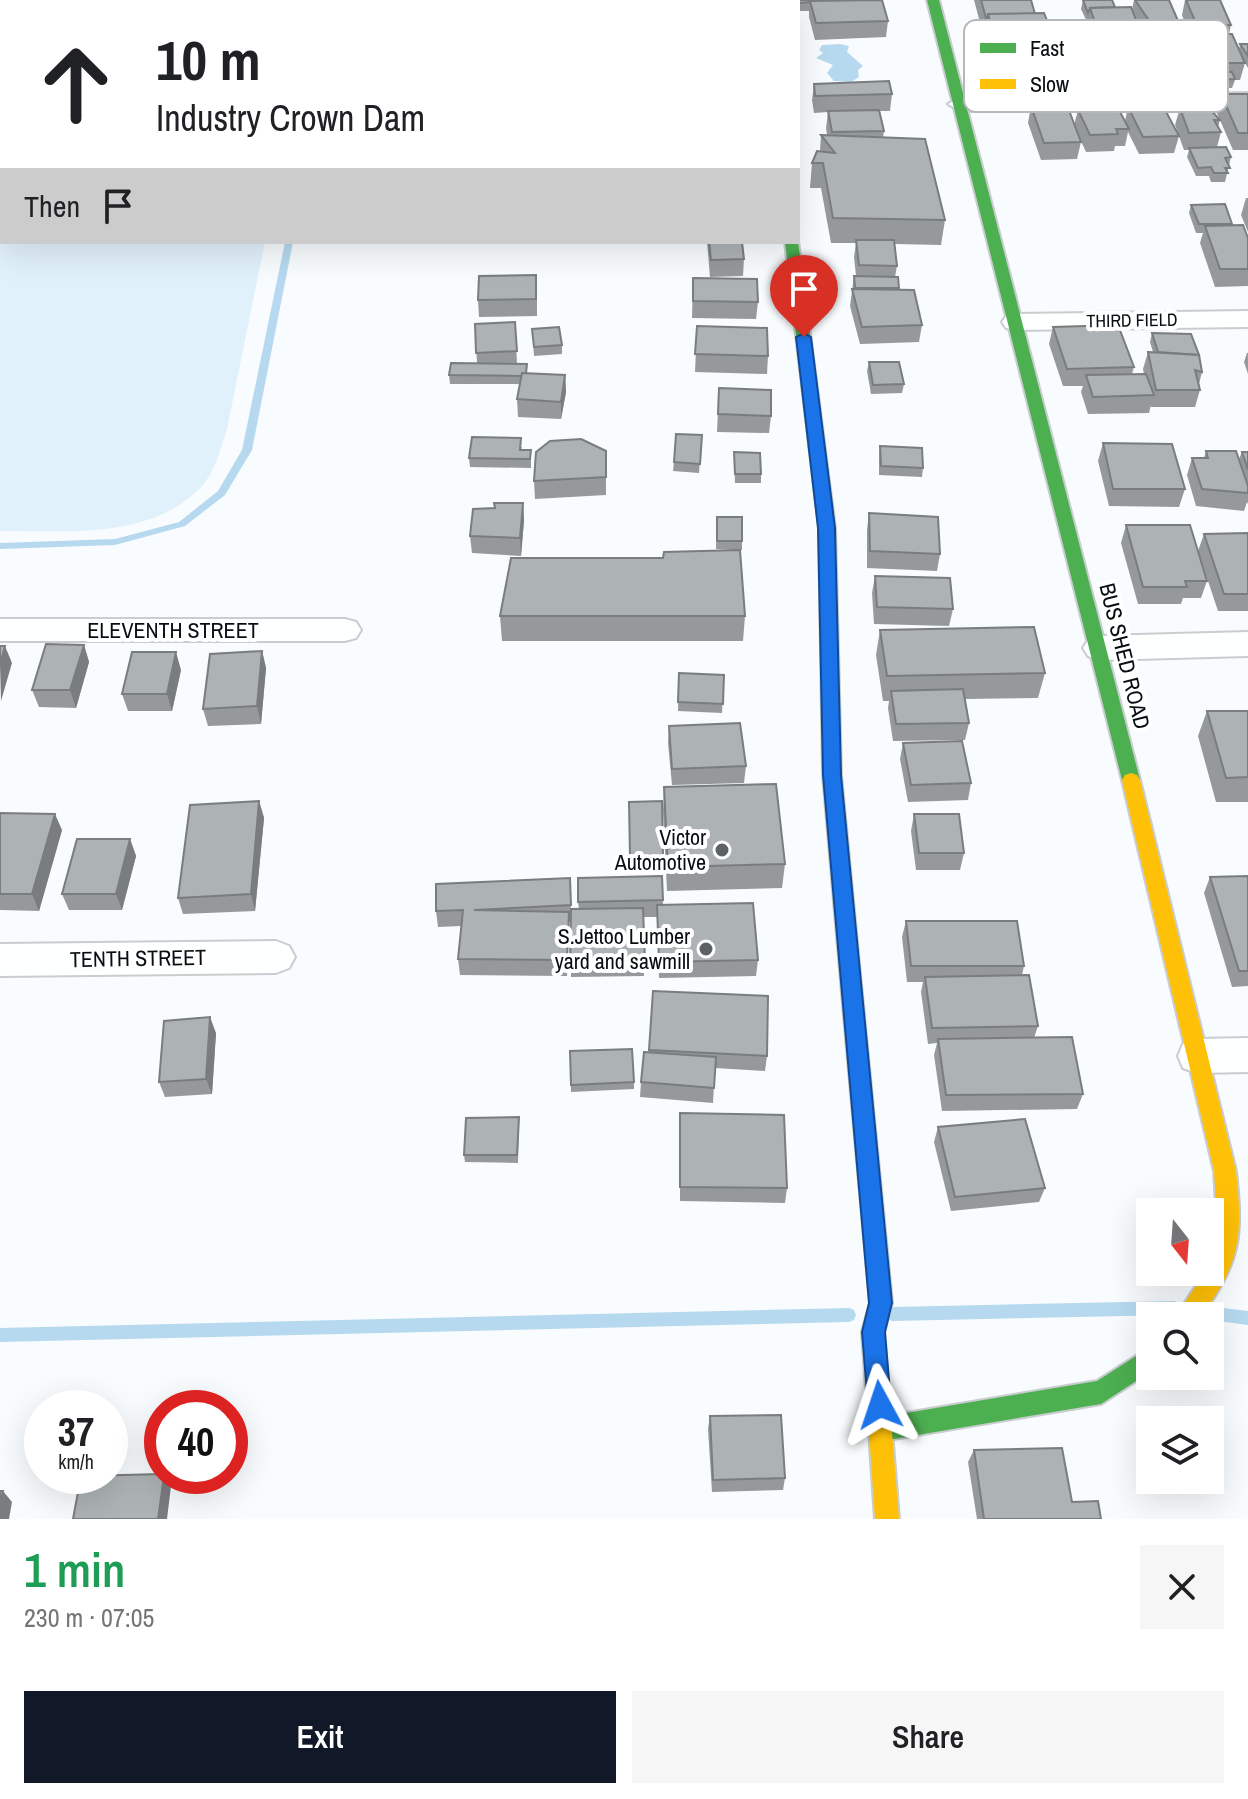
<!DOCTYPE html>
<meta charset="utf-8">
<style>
:root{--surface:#fff;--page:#f6f6f6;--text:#202124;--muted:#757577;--accent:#111827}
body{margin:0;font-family:"Archivo Narrow",sans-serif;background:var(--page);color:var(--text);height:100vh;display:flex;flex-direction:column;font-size:30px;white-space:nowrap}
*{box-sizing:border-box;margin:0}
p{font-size:26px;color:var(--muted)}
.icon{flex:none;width:44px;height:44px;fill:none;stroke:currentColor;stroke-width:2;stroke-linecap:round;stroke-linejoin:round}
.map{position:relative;height:1519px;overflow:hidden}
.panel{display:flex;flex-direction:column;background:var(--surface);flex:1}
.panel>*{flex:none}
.banner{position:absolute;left:0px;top:0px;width:800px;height:244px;box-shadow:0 8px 32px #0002;background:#fff;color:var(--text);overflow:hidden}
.needle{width:52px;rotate:163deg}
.controls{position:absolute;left:1136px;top:1198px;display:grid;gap:16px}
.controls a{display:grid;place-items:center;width:88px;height:88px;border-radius:0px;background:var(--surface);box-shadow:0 8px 32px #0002;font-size:40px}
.speed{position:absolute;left:24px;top:1390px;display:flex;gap:16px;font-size:40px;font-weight:700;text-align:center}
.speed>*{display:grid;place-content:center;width:104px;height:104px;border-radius:50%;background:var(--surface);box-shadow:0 8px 32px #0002;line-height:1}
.speed small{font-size:20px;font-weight:400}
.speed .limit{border:12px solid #d22;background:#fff;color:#111}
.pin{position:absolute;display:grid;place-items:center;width:68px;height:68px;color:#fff;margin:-82px -34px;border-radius:50% 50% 50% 0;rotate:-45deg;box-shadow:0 0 8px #0007}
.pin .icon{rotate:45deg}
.me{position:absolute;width:88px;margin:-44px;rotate:355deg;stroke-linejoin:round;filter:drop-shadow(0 0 6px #0008)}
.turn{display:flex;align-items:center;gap:28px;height:168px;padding:0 24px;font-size:36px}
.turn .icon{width:104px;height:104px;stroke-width:2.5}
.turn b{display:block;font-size:56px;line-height:68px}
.then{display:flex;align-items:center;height:76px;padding:0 24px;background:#0003;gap:16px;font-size:30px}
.round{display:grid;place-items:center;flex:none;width:84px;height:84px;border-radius:0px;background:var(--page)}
.headline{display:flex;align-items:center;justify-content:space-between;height:136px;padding:0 24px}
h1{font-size:48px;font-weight:600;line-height:60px;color:#1e9e55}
.cta{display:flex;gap:16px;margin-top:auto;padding:16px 24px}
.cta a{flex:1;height:92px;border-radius:0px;background:var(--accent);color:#fff;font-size:32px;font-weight:600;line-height:92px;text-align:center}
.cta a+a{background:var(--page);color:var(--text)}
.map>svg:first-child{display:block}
.green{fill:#e1f1fc}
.water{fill:#b6d9ef}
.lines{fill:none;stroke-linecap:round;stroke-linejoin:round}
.stream{fill:#b6d9ef;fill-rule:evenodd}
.street-casing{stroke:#c9cdd0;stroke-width:4}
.fast-casing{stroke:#c9cdd0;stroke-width:4}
.slow-casing{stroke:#c9cdd0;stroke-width:4}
.street{fill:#feffff;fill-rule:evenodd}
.fast{fill:#4caf50;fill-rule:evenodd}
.slow{fill:#ffc107;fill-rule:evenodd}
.wall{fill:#95999c;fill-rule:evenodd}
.shaded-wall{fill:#797d7f}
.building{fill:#adb2b5;stroke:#797d7f;stroke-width:2}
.route{fill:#1a73e8;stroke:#114b97;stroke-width:2}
.poi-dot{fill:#5c6165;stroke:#fff;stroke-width:3}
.labels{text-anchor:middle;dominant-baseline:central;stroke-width:8;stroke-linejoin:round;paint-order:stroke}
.far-street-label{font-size:18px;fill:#070e12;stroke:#fff}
.street-label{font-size:22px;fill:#070e12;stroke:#fff}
.poi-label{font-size:22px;fill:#070e12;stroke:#fff;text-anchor:end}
.key{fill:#fff;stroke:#b5b7b8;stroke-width:2}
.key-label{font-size:22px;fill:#070e12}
</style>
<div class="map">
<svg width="1248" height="1519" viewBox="0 0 1248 1519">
<rect width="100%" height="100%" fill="#f9fcfe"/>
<path class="green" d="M0,0H314L2,2V242H265L227,429C221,447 215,472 202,486C152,540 66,531 0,531Z"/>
<polygon class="water" points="840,44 849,46 847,52 863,66 858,70 859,77 851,82 834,81 827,73 833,65 816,58 823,53 819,50 822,45"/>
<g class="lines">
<g class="stream">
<rect x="334" y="0" width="8" height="2"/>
<polygon points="285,242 293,242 252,450 225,495 185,526 115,545 0,549 0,543 115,539 179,522 218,491 242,450"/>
<polygon points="1174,1301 1179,1303 1181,1308 1179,1313 1174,1315 892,1321 887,1319 885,1314 887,1309 892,1307"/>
<polygon points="1207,1306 1248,1311 1248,1325 1210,1320 1210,1316 1201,1316 1200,1313 1202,1308"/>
<polygon points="849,1308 854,1310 856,1315 854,1320 849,1322 0,1342 0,1328"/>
</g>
<g class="street-casing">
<g id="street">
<rect x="752" y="0" width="22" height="2"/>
<polygon points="1248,93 1248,107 960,111 948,104 960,97"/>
<polygon points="1248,311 1248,327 1016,330 1006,328 1002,322 1006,316 1016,314"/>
<polygon points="0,619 345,619 356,622 361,630 356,638 345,641 0,641"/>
<polygon points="1248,632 1248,656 1099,660 1088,656 1083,648 1088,640 1099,636"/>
<polygon points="276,941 289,946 295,957 289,968 276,973 0,976 0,944"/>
<polygon points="1248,1038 1248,1072 1197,1073 1183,1068 1178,1056 1183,1044 1197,1039"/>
</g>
</g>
<g class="fast-casing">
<g id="fast">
<polygon points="927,0 939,0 1140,780 1137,785 1125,785 1122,780"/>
<polygon points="798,241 835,528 841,775 864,1016 861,1022 854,1025 847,1022 844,1016 823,775 819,528 785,242"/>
<polygon points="1150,1347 1150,1372 1101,1404 882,1441 874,1437 870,1429 874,1421 882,1417 1097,1381"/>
</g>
</g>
<g class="slow-casing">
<g id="slow">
<path d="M1131,773L1137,775L1140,780L1236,1171C1243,1235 1241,1263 1201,1316H1176L1205,1272H1210L1218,1233L1214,1171L1122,780L1125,775Z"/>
<polygon points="854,1007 861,1010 864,1016 892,1303 884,1332 899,1519 875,1519 862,1332 870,1303 844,1016 847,1010"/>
</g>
</g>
<use href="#street" class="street"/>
<use href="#fast" class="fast"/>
<use href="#slow" class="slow"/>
</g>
<g class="wall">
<polygon points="798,0 882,0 888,21 886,37 815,40 809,17 809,11 798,11"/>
<polygon points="974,0 1031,0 1035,14 1064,63 1060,87 1000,89 984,38"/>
<path d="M1083,0L1115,7L1132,9L1134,0H1169L1179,23L1175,38L1187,59L1184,68H1156L1152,84L1102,83L1091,46L1092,41L1086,24L1087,22L1081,9ZM1139,27L1146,38H1145L1143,47L1145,52H1138L1139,49L1136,40Z"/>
<polygon points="1185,0 1220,0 1231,25 1229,34 1239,49 1240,44 1248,44 1248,68 1245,63 1240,80 1235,80 1232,88 1215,88 1212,80 1196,80 1184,51 1188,34 1189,34 1182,15"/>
<polygon points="814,84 892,94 890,111 879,111 884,131 883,138 945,220 941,245 895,244 897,266 895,277 898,289 922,325 919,342 860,344 850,306 854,276 856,276 854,257 856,243 831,243 821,188 810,188 812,163 820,151 821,135 827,135 826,128 828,112 814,113 812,100"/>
<polygon points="1221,94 1248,94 1248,150 1233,150 1216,111"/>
<polygon points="1031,106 1074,125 1078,110 1125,121 1128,107 1179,136 1174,153 1139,154 1128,132 1125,146 1115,146 1114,151 1086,152 1080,139 1081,142 1077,159 1041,160 1028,123"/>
<polygon points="1180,108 1220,120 1218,127 1221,132 1217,147 1231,157 1225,182 1211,182 1209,176 1196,176 1187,157 1189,150 1184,150 1175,125"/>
<polygon points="1246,198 1248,198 1248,232 1241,215"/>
<polygon points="1191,205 1232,224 1232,226 1248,238 1248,286 1215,287 1200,243 1203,233 1196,233 1189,213"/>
<polygon points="707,242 742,242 744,259 743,276 710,277"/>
<polygon points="693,278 758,302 756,319 692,318"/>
<polygon points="537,292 537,316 479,317 478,300"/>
<polygon points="515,322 517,364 528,373 565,375 566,392 561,419 518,417 517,399 520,384 450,384 449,375 477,363 475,324"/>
<polygon points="697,326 768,356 767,374 695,372"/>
<polygon points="1053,327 1134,367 1132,374 1144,374 1143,369 1148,352 1153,352 1150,342 1152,333 1202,372 1199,384 1200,390 1195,407 1151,407 1151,405 1149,413 1088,414 1081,392 1083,386 1063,386 1049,344"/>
<polygon points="532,329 562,345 562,354 534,356"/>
<polygon points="1247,353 1248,353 1248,374 1244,362"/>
<polygon points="869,362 904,384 902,393 871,394 867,371"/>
<polygon points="719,388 771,416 769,433 717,432"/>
<polygon points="702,435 699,473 673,471 674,462"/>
<polygon points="1103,443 1185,489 1179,507 1109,506 1098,461"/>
<polygon points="880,446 923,468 922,477 879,475 879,455"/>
<polygon points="522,447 521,450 531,450 531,468 470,467 469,458"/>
<polygon points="606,451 606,495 535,499 534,481"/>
<polygon points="1206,451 1239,459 1242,452 1248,452 1248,504 1247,502 1244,511 1196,506 1187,475 1192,458 1204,458"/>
<polygon points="734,452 761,474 761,483 735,483"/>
<polygon points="523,503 524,520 521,556 472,553 470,536 495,508"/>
<polygon points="869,513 940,554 937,571 867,568 867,530"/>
<polygon points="717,517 742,541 742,550 740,550 745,616 743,641 502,641 500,616 734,550 716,549"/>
<polygon points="1126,525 1207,581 1201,598 1183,598 1181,604 1138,604 1121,543"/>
<polygon points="1248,533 1248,611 1218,611 1198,551 1204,534"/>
<polygon points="875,576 953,609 949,626 874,624 872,593"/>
<polygon points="880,630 1045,673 1038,698 965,699 969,723 965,740 893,741 888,708 889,701 883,701 876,655"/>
<polygon points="84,645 89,662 76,708 39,707 32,690"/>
<polygon points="262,651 266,668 261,724 208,726 203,709"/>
<polygon points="181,670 172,711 128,711 122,694"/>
<polygon points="679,673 724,675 722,713 678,711"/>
<polygon points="1207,711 1248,711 1248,802 1216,802 1198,736"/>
<polygon points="669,726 746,766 744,783 672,785 668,743"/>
<polygon points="903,743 971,783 968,800 908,802 900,759"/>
<polygon points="664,787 785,864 782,888 667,891 663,811"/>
<polygon points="259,801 264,818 255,911 183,914 178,898"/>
<polygon points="629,802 663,855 663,872 630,872"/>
<polygon points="0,813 62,830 39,911 0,910"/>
<polygon points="914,814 964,853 960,870 916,870 911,831"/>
<polygon points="130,839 136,856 122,910 69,910 62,894"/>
<polygon points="662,876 663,904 758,960 756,976 659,978 657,917 643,917 644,976 571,977 571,922 569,922 567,976 460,975 458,959 461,926 438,927 436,911 570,878 571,915 579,909 578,902"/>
<polygon points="1248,876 1248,986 1232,987 1204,893 1210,877"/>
<polygon points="906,921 1024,966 1022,975 1038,1026 1034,1038 1083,1094 1077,1109 942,1111 934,1055 937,1043 928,1044 921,992 923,982 907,982 902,937"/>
<polygon points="216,1033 212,1094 165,1097 159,1082"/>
<polygon points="649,1050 767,1056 765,1071 715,1068 713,1103 640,1097 641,1082"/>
<polygon points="570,1051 634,1082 634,1089 571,1092"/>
<polygon points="680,1113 787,1188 785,1203 680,1201"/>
<polygon points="519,1124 518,1163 465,1162 464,1155"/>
<polygon points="938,1127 1045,1188 1039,1202 951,1211 934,1142"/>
<polygon points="710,1416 785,1478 783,1490 712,1492 708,1429"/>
<polygon points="974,1450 1072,1502 1101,1519 977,1519 968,1462"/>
</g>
<g class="shaded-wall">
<polygon points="565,375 566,392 561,419 561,402"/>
<polygon points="523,503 524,520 521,556 520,538"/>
<polygon points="84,645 89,662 76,708 70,690"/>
<polygon points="5,646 12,663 1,701 0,664"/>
<polygon points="262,651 266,668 261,724 257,706"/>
<polygon points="176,652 181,670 172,711 167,694"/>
<polygon points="259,801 264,818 255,911 251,894"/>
<polygon points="55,814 62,830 39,911 32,894"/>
<polygon points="130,839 136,856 122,910 116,894"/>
<polygon points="210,1017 216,1033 212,1094 206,1079"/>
<polygon points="164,1476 166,1476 171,1486 167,1519 158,1519"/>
<polygon points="3,1491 12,1502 9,1519 0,1519 0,1506"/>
</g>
<g class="building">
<rect x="684" y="0" width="50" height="2"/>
<polygon points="799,0 818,0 810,1 811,2 799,3"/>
<polygon points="882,0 888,21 816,23 810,1"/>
<polygon points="981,0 1031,0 1035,14 988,14 987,22"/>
<polygon points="1083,0 1112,0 1115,7 1090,8 1088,13"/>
<polygon points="1135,0 1169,0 1179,23 1150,22"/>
<polygon points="1186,0 1220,0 1231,25 1216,25 1214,20 1195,21"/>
<polygon points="1131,7 1139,28 1097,28 1090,8"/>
<polygon points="1044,13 1064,63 1004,64 988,14"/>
<polygon points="1188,34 1232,34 1245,63 1200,63"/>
<polygon points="1240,44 1248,44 1248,56"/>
<polygon points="1214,72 1232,72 1235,79 1218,80"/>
<polygon points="889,81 892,94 815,96 814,84"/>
<polygon points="1221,94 1248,94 1248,133 1238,133"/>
<polygon points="1067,105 1081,142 1044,143 1031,106"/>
<polygon points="1163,106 1179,136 1143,137 1128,107"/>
<polygon points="1208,107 1220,120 1214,120 1221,132 1189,133 1180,108"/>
<polygon points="1118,108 1129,129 1116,129 1118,134 1090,135 1078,110"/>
<polygon points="879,110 884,131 832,132 828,111"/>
<polygon points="821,135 925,139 945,220 833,218 823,163 812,163 817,151 835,153"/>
<polygon points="1226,147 1231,157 1225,158 1230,168 1225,168 1228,173 1214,173 1211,167 1198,168 1189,148"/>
<polygon points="1225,204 1232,224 1199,224 1191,205"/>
<polygon points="1243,225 1248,238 1248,269 1220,269 1205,226"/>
<polygon points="856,240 894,240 897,266 859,265"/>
<polygon points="709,242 742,242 744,259 711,260"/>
<polygon points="536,275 536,299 478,300 479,276"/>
<polygon points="854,276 898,277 899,288 855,288"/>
<polygon points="693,278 757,279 758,302 693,301"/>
<polygon points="852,289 914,290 922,325 862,327"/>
<polygon points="515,322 517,351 476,353 475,324"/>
<polygon points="1118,325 1134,367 1067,369 1053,327"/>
<polygon points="697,326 767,328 768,356 695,354"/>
<polygon points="559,327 562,345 534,347 532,329"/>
<polygon points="1152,333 1191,334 1199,355 1158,352"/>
<polygon points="1148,352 1199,355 1202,372 1195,370 1200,390 1156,390"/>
<polygon points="869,362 899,362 904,384 873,385"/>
<polygon points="451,363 527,364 526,373 522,373 522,376 449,375"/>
<polygon points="522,373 565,375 561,402 517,399"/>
<polygon points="1146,374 1154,395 1093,397 1086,375"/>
<polygon points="719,388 771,390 771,416 718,414"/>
<polygon points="676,434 702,435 700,464 674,462"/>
<polygon points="472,437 521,438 520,450 531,450 530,459 469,458"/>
<polygon points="581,439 606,451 606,477 534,481 536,452 550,441"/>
<polygon points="1103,443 1172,444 1185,489 1113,489"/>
<polygon points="880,446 922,448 923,468 881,466"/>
<polygon points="1206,451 1236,451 1248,486 1248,493 1202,489 1192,458 1208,458"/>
<polygon points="734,452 760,453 761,474 735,474"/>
<polygon points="1242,452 1248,452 1248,470"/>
<polygon points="494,503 523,503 520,538 470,536 473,509 495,508"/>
<polygon points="869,513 938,517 940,554 870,551"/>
<rect x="717" y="517" width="25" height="24"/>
<polygon points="1126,525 1190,525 1207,581 1185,581 1187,587 1143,587"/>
<polygon points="1248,533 1248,594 1224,594 1204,534"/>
<polygon points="740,550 745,616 500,616 511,558 663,558 664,552"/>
<polygon points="875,576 950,578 953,609 877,607"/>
<polygon points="1034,627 1045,673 887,676 880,630"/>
<polygon points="46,644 84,645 70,690 32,690"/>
<polygon points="0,646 5,646 0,664"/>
<polygon points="262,651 257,706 203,709 210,654"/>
<polygon points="132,652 176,652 167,694 122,694"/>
<polygon points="679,673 724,675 723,704 678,702"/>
<polygon points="963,689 969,723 896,724 891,691"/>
<polygon points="1207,711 1248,711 1248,777 1226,778"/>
<polygon points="740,723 746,766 672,769 669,726"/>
<polygon points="962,741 971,783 911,785 903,743"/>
<polygon points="776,784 785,864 668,867 664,787"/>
<polygon points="259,801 251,894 178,898 190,805"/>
<polygon points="662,801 663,855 630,856 629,802"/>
<polygon points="0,813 55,814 32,894 0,894"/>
<polygon points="914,814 959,814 964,853 919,853"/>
<polygon points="77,839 130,839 116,894 62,894"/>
<polygon points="662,876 663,900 578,902 578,878"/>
<polygon points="1248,876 1248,971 1239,971 1210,877"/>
<polygon points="570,878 571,905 474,910 569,912 567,960 458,959 463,910 436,911 436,884"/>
<polygon points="753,903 758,960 659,962 657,905"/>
<polygon points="643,908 645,960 570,961 571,909"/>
<polygon points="906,921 1017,921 1024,966 911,966"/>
<polygon points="1029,975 1038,1026 932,1028 925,977"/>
<polygon points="653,991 768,996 767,1056 649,1050"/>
<polygon points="210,1017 206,1079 159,1082 164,1021"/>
<polygon points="1072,1037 1083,1094 946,1095 938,1039"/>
<polygon points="632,1049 634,1082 571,1085 570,1051"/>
<polygon points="644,1052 716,1057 714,1088 641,1082"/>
<polygon points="680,1113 784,1115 787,1188 680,1187"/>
<polygon points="519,1117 517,1155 464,1155 466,1118"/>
<polygon points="1025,1119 1045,1188 955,1197 938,1127"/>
<polygon points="781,1415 785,1478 713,1480 710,1416"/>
<polygon points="1062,1448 1072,1502 1098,1501 1101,1519 984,1519 974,1450"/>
<polygon points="162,1474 162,1476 164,1476 158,1519 73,1519 81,1476"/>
<polygon points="0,1491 3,1491 0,1506"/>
</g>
<polygon class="route" points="804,333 811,337 835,528 841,775 892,1303 885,1332 891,1405 888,1413 880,1416 871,1413 868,1405 862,1332 869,1303 823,775 818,528 796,337"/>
<g class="poi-dot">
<circle cx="722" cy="850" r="8"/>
<circle cx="706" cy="949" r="8"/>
</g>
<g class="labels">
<g class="far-street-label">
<text transform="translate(1132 320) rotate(-1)">THIRD FIELD</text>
</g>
<g class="street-label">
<text x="173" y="630">ELEVENTH STREET</text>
<text transform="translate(1125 656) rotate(76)">BUS SHED ROAD</text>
<text transform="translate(138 958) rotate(-1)">TENTH STREET</text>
</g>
<g class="poi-label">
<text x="706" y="837">Victor<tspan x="706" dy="25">Automotive</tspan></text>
<text x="690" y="936">S.Jettoo Lumber<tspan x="690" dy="25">yard and sawmill</tspan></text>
</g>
</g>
<rect x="964" y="20" width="264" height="92" rx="12" class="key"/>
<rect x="980" y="43" width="36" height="10" fill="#4caf50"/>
<rect x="980" y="79" width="36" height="10" fill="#ffc107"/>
<g class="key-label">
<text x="1030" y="56">Fast</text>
<text x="1030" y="92">Slow</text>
</g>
</svg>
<div class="controls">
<a><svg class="needle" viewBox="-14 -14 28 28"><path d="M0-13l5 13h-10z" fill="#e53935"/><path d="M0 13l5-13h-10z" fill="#757577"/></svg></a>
<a><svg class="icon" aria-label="search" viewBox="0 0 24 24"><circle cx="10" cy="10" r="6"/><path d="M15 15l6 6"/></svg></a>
<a><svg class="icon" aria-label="layers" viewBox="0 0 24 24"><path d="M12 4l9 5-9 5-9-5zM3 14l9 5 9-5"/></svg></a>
</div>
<div class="speed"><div>37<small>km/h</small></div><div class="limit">40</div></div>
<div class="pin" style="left:804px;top:337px;background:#d93025"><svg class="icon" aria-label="arrive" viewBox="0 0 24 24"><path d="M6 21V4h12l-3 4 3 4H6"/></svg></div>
<svg class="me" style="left:880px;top:1405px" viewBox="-20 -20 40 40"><path d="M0-17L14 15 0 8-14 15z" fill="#1a73e8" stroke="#fff" stroke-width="4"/></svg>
<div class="banner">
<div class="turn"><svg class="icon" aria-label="ahead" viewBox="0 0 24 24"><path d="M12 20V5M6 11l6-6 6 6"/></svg><div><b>10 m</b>Industry Crown Dam</div></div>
<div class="then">Then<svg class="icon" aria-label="arrive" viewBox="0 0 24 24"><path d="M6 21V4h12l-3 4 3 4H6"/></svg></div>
</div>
</div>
<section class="panel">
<div class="headline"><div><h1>1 min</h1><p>230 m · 07:05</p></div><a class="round"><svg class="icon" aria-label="close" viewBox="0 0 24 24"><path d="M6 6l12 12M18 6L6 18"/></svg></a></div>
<div class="cta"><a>Exit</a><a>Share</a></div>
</section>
